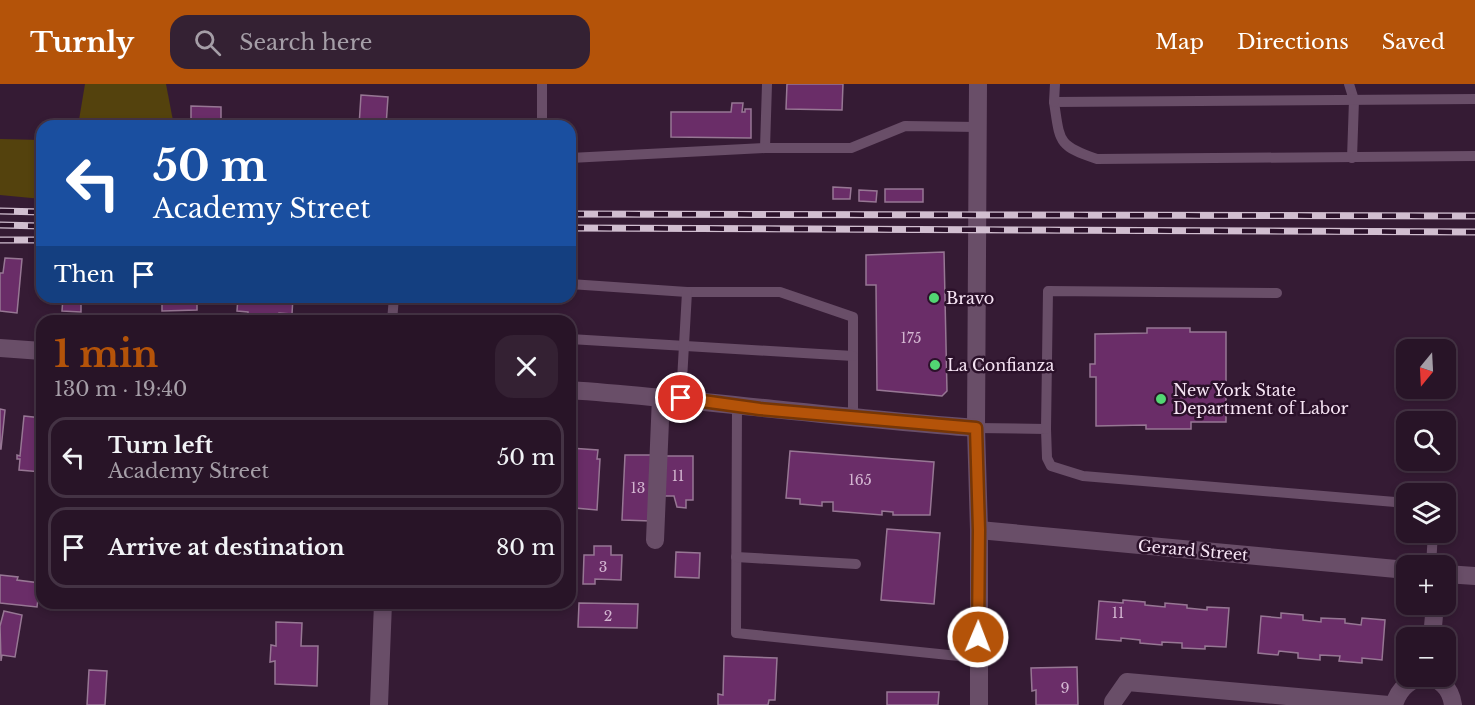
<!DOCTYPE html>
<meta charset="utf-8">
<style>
:root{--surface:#281427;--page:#342133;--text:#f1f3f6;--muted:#a59ea7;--line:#434;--accent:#b45309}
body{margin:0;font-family:"Libre Baskerville",serif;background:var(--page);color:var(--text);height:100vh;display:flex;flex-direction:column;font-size:22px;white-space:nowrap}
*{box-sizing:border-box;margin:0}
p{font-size:20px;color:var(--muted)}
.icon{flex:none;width:33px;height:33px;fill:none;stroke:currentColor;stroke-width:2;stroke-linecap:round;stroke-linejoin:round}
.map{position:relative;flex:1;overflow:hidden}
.panel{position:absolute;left:36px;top:231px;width:540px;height:294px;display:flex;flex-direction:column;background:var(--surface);border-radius:18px;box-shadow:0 3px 9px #0003,0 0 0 2px var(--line)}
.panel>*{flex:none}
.guide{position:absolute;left:36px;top:36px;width:540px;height:183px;border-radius:18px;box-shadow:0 3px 9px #0003,0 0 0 2px var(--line);background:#1a4fa0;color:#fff;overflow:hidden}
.needle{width:39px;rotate:198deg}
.buttons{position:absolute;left:1396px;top:255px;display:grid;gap:12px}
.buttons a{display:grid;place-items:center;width:60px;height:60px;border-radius:12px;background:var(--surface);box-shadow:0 3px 9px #0003,0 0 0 2px var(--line);font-size:30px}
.pin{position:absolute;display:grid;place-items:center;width:51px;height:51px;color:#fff;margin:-26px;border:3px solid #fff;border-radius:50%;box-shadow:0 2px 6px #0007}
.me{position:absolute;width:66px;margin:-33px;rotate:1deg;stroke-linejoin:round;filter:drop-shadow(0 0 4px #0008)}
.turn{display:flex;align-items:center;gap:21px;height:126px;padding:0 18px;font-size:27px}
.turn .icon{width:78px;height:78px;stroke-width:2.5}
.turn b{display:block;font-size:42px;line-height:51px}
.then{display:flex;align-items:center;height:57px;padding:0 18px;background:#0003;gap:12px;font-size:22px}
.round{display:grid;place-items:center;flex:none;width:63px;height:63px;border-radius:18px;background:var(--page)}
.head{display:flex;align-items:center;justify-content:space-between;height:102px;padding:0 18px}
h1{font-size:36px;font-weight:800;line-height:45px;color:var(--accent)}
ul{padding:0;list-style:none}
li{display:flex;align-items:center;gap:18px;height:81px;margin:0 12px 9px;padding:0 6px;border:3px solid var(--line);border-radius:18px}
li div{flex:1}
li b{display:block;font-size:22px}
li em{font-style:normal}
header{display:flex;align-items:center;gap:36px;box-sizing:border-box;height:84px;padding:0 30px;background:var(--accent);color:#fff}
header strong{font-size:28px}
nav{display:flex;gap:33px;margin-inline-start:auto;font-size:21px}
.search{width:420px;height:54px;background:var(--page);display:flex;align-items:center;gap:15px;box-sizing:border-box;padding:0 21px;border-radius:18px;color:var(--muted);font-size:22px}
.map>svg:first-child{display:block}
.green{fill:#54420d}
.building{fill:#6a2d68;stroke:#977794;stroke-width:1.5}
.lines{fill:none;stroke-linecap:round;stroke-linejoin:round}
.service{stroke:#694e68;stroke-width:10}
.minor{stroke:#694e68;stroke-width:18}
.tertiary{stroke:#694e68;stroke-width:18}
.rail-casing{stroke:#d1bed0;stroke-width:7}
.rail{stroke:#2b112a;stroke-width:4.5;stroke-dasharray:14;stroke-linecap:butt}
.route-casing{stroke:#753606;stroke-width:15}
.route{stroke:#b45309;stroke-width:10}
.poi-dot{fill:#52d673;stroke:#2b112a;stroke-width:2}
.labels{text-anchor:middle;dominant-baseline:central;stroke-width:5;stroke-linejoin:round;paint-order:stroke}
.number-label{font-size:14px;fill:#d3b6d1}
.poi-label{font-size:16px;fill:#f6e4f4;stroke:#2b112a;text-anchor:start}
.street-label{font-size:16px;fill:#f6e4f4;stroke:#2b112a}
</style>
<header>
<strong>Turnly</strong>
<div class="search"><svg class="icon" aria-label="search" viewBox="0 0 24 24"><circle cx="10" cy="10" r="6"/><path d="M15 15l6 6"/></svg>Search here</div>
<nav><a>Map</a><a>Directions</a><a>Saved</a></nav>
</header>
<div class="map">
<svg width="1475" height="621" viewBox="0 0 1475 621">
<rect width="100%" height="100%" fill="#351b34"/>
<g class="green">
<polygon points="85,0 166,0 174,42 78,42"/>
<polygon points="0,55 42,56 42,115 0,111"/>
</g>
<g class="building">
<polygon points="787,0 843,0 842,26 786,25"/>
<polygon points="361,11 388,13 386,42 359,42"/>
<polygon points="732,19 743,19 742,28 745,28 745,25 751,25 751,54 671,53 671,28 731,28"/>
<polygon points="191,22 221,23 221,42 191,42"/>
<polygon points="833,103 851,104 850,115 833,115"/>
<rect x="885" y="105" width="38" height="13"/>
<polygon points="859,106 877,107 876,118 859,117"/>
<polygon points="944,168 947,307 942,312 877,306 876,201 866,201 866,171"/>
<polygon points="5,174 22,175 17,229 0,227 0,189 3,189"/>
<polygon points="63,213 96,213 96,220 81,219 81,228 62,227"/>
<polygon points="162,213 197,213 197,226 162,227"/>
<polygon points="238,213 293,213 292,230 279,229 278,237 248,237 248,228 237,227"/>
<polygon points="1147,244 1190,244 1190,248 1226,248 1226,338 1191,338 1191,345 1146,345 1146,341 1096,342 1096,293 1090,293 1090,280 1095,280 1095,250 1147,249"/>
<polygon points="0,325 5,326 1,365 0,365"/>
<polygon points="24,332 42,334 42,388 19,386 20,375 17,375 17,371 20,372"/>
<polygon points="570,364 598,366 597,375 600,375 597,426 575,424 576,419 570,418"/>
<polygon points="790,367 934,378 930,431 893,431 893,428 882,427 882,431 833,427 833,418 822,418 822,422 800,420 800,415 786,414"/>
<polygon points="625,371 654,371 651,437 622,436"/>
<polygon points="664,372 693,372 693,416 686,416 686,424 677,423 674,412 663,412"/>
<polygon points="887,445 940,449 934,520 881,516"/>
<polygon points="594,462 611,462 611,471 622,471 621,496 595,495 595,500 583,500 584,471 594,471"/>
<polygon points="676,468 700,469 699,494 675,493"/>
<polygon points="0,491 18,493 17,496 40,499 37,523 0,519"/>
<polygon points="1123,516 1145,518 1145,521 1165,523 1165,519 1187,521 1187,524 1207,526 1207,523 1229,524 1226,563 1205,562 1205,565 1182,564 1182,559 1162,558 1162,561 1140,559 1140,556 1121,554 1121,557 1096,555 1099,517 1123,519"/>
<polygon points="579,519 638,520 637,544 578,543"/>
<polygon points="4,527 22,531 15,573 2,571 1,577 0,542"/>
<polygon points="1281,529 1303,531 1303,536 1321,538 1321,534 1345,535 1345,539 1361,541 1362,534 1385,536 1382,576 1362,574 1362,579 1339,577 1340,572 1320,571 1320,576 1298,574 1298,569 1279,567 1278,571 1258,569 1261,532 1281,534"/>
<polygon points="276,538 302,539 301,562 318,562 317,602 275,600 275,577 270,578 271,561 276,562"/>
<polygon points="724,572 777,574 775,616 769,616 768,621 718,621 718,610 723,611"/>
<polygon points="1077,583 1078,621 1036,621 1036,606 1032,607 1031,584"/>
<polygon points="89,586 107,587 105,621 87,621"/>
<polygon points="887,608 939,608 938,621 887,621"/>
</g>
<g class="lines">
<g class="service">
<polyline points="1349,0 1354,16 1352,74"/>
<path d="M1475,15L1054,18C1060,57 1057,62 1097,75L1475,72"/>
<polyline points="1054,18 1055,0"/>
<polyline points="542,42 542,0"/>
<polyline points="765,64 767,0"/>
<polyline points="570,74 765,64 851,64 905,42 978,43"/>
<polyline points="570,200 687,208 780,208 853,233 853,334"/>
<polyline points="392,237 394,213"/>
<polyline points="570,255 853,272"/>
<polyline points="681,314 687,208"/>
<polyline points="737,322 736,549 978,574"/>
<polyline points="976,344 1046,345 1047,374 1051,382 1083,392 1407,419"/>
<polyline points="1046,345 1048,207 1277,209"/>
<polyline points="736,473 856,480"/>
<polyline points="1431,482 1433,448"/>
</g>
<g class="minor">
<polyline points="979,446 1407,486"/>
<polyline points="655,456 661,313"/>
<polyline points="1446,490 1475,492"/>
<polyline points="1432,554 1435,520"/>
<polyline points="1113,621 1113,618 1127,598 1389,621"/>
<path d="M1394,621C1404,585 1448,584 1453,621"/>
</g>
<g class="tertiary">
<polyline points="978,0 976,344 979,446 979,621"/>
<polyline points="0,264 42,267"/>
<path d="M570,306C706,316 840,334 976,344"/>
<polyline points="379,621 383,519"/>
</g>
<g class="rail-casing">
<g id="rail">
<polyline points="0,127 42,128"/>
<polyline points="570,130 1475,132"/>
<polyline points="0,141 42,142"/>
<polyline points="570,144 1475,148"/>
<polyline points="0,156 42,156"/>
</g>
</g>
<use href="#rail" class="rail"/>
</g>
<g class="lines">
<g class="route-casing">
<polyline id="route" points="681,314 760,325 976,344 979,446 978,553"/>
</g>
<use href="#route" class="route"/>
</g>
<g class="poi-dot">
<circle cx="934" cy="214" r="6"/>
<circle cx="935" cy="281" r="6"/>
<circle cx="1161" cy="315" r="6"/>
</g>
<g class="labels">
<g class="number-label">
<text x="911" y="254">175</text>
<text x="678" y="392">11</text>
<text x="860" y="396">165</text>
<text x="638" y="404">13</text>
<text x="603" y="483">3</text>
<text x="1118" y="529">11</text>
<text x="608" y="532">2</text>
<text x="1065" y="604">9</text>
</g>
<g class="poi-label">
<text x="946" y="214">Bravo</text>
<text x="947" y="281">La Confianza</text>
<text x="1173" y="306">New York State<tspan x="1173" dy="18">Department of Labor</tspan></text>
</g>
<g class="street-label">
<text transform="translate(1193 466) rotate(5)">Gerard Street</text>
</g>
</g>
</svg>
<div class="buttons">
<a><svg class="needle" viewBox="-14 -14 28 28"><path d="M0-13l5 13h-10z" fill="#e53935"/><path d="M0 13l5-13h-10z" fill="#a59ea7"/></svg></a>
<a><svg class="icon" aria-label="search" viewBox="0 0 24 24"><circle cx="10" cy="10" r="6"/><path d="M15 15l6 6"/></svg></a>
<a><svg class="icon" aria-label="layers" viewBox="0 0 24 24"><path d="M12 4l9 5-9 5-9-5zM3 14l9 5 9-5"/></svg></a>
<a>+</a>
<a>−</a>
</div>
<div class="pin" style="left:681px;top:314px;background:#d93025"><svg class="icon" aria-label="arrive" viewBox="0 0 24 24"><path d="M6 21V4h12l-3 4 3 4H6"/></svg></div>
<svg class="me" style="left:978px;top:553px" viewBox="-20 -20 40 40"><circle r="17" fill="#b45309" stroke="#fff" stroke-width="3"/><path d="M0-11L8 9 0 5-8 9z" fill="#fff"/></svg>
<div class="guide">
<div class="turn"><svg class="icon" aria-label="left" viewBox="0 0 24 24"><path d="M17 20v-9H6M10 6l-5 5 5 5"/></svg><div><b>50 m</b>Academy Street</div></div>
<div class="then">Then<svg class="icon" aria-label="arrive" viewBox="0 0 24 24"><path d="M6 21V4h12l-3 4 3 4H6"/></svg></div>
</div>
<section class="panel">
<div class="head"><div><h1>1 min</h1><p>130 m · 19:40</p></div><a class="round"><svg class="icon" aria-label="close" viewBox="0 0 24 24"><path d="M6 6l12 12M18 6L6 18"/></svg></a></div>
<ul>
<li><svg class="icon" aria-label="left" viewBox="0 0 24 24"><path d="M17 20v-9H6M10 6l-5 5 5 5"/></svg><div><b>Turn left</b><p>Academy Street</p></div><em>50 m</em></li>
<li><svg class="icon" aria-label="arrive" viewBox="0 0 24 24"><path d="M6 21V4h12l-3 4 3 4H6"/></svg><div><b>Arrive at destination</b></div><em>80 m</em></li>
</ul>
</section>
</div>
